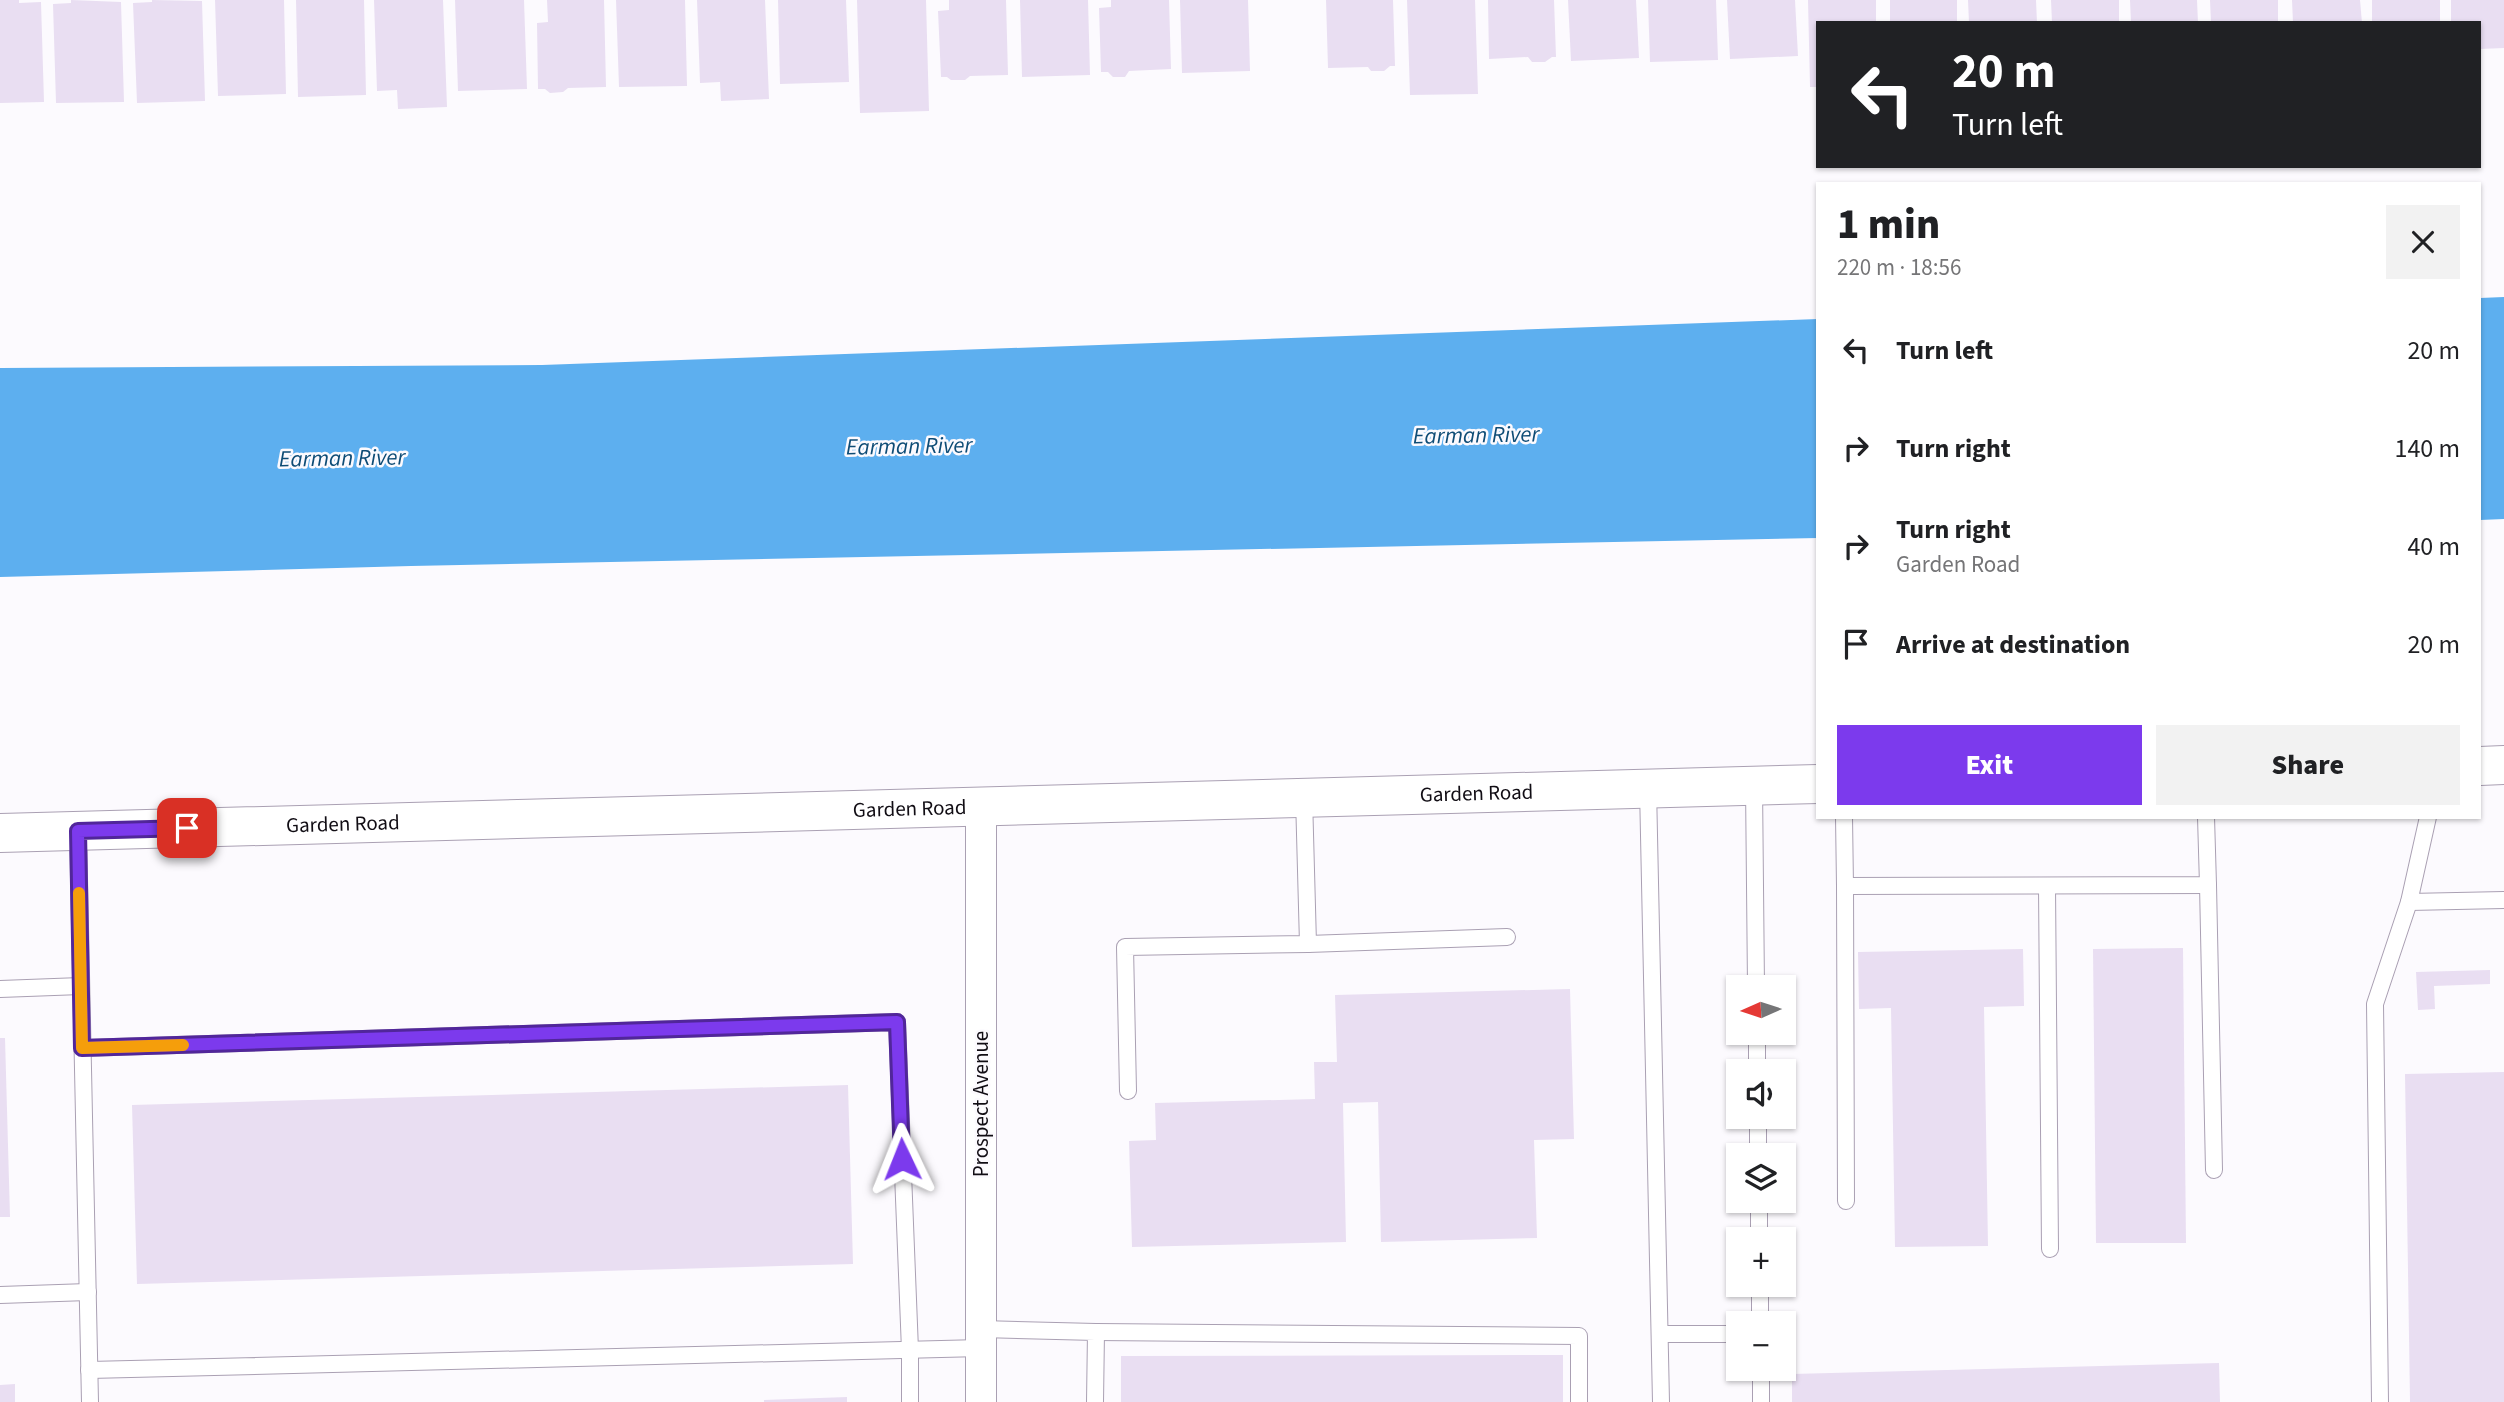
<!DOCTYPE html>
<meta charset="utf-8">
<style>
:root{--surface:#fff;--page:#f2f2f2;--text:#202124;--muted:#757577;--accent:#7c3aed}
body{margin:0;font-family:"Source Sans 3",sans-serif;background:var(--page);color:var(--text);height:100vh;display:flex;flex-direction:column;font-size:26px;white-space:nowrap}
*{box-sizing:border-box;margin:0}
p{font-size:23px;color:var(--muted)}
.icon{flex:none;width:38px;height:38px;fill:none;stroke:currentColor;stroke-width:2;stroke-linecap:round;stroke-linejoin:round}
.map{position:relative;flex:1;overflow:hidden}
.drawer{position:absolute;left:1816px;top:182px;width:665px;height:637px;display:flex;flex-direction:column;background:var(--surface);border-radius:0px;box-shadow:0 2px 5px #0004}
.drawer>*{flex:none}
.hud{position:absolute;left:1816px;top:21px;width:665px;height:147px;border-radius:0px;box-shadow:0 2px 5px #0004;background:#202124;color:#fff;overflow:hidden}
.needle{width:46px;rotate:267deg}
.tools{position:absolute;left:1726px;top:975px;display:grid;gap:14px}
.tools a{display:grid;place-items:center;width:70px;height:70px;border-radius:0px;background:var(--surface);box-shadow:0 2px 5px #0004;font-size:35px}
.pin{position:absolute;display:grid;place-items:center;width:60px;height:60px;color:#fff;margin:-30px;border-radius:14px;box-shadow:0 4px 10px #0006}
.me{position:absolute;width:77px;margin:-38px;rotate:358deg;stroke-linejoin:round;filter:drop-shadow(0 0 5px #0008)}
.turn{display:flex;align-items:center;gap:24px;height:147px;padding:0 21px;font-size:32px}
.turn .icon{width:91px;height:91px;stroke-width:2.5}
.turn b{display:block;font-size:49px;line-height:60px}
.round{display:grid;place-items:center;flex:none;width:74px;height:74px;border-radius:0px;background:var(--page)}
.head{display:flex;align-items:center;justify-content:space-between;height:119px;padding:0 21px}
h1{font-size:42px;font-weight:800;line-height:52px}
.action{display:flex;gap:14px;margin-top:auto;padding:14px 21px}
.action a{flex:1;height:80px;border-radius:0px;background:var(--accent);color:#fff;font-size:28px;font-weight:800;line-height:80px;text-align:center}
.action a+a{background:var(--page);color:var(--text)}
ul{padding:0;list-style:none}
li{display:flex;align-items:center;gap:21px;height:98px;padding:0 21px}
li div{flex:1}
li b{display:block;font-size:26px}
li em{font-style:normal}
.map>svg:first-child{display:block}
.water{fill:#5dafef}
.building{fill:#e9def2}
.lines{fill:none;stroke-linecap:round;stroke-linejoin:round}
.lane-casing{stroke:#aaa0b3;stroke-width:18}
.street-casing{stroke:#aaa0b3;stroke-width:32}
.secondary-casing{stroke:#aaa0b3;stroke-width:40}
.lane{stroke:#fff;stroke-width:16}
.street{stroke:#fff;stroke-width:30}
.secondary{stroke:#fff;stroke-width:38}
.route-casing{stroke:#51269a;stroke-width:18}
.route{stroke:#7c3aed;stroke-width:12}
.slow{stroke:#f59e0b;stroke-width:12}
.labels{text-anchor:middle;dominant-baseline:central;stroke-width:5;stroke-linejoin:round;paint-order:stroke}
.street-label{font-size:21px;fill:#110d14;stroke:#fcfafe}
.water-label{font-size:23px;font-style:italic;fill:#0e4c76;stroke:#fcfafe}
</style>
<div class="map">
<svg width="2504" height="1402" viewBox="0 0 2504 1402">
<rect width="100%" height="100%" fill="#fcfafe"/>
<g class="water">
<polygon points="2504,297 2504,519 2480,520 2480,298"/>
<polygon points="1818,319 1818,538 411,566 0,577 0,368 542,365"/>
</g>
<g class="building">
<polygon points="0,0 19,0 19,3 41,2 44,102 0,103"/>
<polygon points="71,0 121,2 124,102 56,103 53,4 71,3"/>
<polygon points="152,0 202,1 205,101 137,103 133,3 152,2"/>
<polygon points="215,0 284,0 286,94 218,96"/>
<polygon points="296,0 364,0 366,95 298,97"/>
<polygon points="374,0 443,0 447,107 398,109 397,90 377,91"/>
<polygon points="455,0 524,0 527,89 458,91"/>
<polygon points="547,0 604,0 606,87 568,88 563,92 550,93 545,89 538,89 537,23 548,22"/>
<polygon points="616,0 685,0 687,86 619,87"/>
<polygon points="697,0 765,0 769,99 721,101 720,82 700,83"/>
<polygon points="778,0 846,0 849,82 780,84"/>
<polygon points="857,0 926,0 929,111 860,113"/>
<polygon points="949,0 1006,0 1008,75 970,76 965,80 951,80 947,77 941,77 938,11 949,10"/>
<polygon points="1020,0 1088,0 1090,75 1022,77"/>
<polygon points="1111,0 1169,0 1171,69 1129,71 1125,77 1113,77 1108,72 1101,72 1099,8 1111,7"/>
<polygon points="1180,0 1248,0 1250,71 1182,73"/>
<polygon points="1326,0 1393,0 1395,66 1390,66 1384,71 1371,71 1368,67 1328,68"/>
<polygon points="1407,0 1475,0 1478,94 1410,95"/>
<polygon points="1488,0 1554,0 1556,57 1552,57 1545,62 1532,62 1528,57 1489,59"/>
<polygon points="1568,0 1636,0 1639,58 1571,61"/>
<polygon points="1648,0 1716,0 1718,60 1650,62"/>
<polygon points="1727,0 1795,0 1798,56 1730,59"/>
<polygon points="1808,0 1876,0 1876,23 1818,23 1818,87 1810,87"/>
<rect x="1890" y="0" width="67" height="23"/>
<polygon points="1968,0 2036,0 2037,23 1969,23"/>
<polygon points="2051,0 2119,0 2119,23 2052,23"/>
<polygon points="2130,0 2197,0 2198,23 2131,23"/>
<polygon points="2210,0 2278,0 2278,23 2211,23"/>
<polygon points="2292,0 2360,0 2362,23 2293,23"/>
<rect x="2372" y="0" width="68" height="23"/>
<polygon points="2451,0 2504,0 2504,48 2480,49 2480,23 2451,23"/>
<polygon points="2183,948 2186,1243 2096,1243 2093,949"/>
<polygon points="2023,949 2024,1006 1984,1007 1988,1246 1895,1247 1891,1008 1859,1009 1858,952"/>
<polygon points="2490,970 2490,984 2434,986 2435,1009 2418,1010 2416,972"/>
<polygon points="1570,989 1574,1139 1534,1140 1537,1238 1381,1242 1378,1102 1343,1103 1346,1242 1132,1247 1129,1141 1156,1140 1155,1103 1315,1099 1314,1062 1337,1062 1335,995"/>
<polygon points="0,1038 5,1038 10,1217 0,1217"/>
<polygon points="2504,1072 2504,1402 2410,1402 2405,1074"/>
<polygon points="848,1085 853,1264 137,1284 132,1105"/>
<polygon points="1563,1355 1563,1402 1121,1402 1121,1356"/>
<polygon points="2219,1363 2220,1402 1792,1402 1792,1374"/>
<polygon points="15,1384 15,1402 0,1402 0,1385"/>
<polygon points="847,1397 847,1402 764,1402 764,1400"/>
</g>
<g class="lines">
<g class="lane-casing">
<g id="lane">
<polyline points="1754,785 1756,987"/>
<polyline points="1648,788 1661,1402"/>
<polyline points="1844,817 1845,886 2208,885 2206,817"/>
<polyline points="2428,817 2409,902 2504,900"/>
<polyline points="78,831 90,1402"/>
<polyline points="2208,885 2214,1170"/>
<polyline points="1845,886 1846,1201"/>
<polyline points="2047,886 2050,1249"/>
<polyline points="1308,944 1507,937"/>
<polyline points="0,989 81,986"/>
<polyline points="1757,1032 1757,1071"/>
<polyline points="82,1048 897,1022 910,1350 910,1402"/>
<polyline points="1128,1091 1125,947 1308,944 1304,797"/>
<polyline points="1758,1116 1758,1155"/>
<polyline points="1759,1200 1759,1239"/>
<polyline points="1760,1284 1760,1323"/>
<polyline points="0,1295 88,1292"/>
<polyline points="981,1329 1096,1332 1095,1402"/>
<polyline points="1096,1332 1579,1336 1579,1402"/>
<polyline points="1660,1334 1738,1334"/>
<polyline points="1761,1368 1761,1402"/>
<polyline points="89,1370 981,1348"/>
<polyline points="2380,1402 2375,1004 2409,902"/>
</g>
</g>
<g class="street-casing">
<polyline id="street" points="981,806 981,1402"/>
</g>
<g class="secondary-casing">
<g id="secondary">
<polyline points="2480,766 2504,765"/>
<path id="s1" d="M0,833L1818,784"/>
</g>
</g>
<use href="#lane" class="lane"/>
<use href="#street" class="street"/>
<use href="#secondary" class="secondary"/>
</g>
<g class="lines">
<g class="route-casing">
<polyline id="route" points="187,828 78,831 82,1048 897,1022 902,1159"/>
</g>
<use href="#route" class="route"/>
<polyline class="slow" points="79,893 82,1048 183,1045"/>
</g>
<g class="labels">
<g class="street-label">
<text stroke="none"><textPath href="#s1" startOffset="1477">Garden Road</textPath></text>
<text stroke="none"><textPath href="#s1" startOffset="910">Garden Road</textPath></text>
<text stroke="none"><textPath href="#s1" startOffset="343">Garden Road</textPath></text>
<text transform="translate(981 1104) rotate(-90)">Prospect Avenue</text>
</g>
<g class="water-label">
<text transform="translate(1476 435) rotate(-1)">Earman River</text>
<text transform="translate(909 446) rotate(-1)">Earman River</text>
<text transform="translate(342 458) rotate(-1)">Earman River</text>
</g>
</g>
</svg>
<div class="tools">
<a><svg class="needle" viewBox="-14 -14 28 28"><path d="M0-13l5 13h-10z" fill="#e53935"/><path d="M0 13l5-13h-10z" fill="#757577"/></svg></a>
<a><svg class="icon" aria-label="sound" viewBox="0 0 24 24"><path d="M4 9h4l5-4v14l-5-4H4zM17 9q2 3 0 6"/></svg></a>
<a><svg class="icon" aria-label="layers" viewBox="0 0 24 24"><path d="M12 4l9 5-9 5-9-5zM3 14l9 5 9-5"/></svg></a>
<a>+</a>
<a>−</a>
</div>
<div class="pin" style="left:187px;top:828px;background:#d93025"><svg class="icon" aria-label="arrive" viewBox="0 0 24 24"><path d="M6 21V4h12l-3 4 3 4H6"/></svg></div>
<svg class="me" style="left:902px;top:1159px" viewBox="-20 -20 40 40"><path d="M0-17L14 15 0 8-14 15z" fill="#7c3aed" stroke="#fff" stroke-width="4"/></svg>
<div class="hud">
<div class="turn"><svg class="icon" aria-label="left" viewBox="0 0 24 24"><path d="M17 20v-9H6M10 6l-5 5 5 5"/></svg><div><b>20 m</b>Turn left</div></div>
</div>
<section class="drawer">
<div class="head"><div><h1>1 min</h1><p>220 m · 18:56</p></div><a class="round"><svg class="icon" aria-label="close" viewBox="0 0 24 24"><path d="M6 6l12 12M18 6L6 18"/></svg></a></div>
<ul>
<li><svg class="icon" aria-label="left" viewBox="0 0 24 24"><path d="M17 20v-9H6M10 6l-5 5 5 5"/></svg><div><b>Turn left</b></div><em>20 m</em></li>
<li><svg class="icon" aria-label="right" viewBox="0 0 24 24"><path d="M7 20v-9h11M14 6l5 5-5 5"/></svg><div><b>Turn right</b></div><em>140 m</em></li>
<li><svg class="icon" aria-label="right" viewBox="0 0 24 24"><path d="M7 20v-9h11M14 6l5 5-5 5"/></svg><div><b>Turn right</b><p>Garden Road</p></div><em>40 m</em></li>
<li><svg class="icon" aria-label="arrive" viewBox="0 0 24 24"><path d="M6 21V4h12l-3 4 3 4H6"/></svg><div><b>Arrive at destination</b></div><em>20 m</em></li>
</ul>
<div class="action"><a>Exit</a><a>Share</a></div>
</section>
</div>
